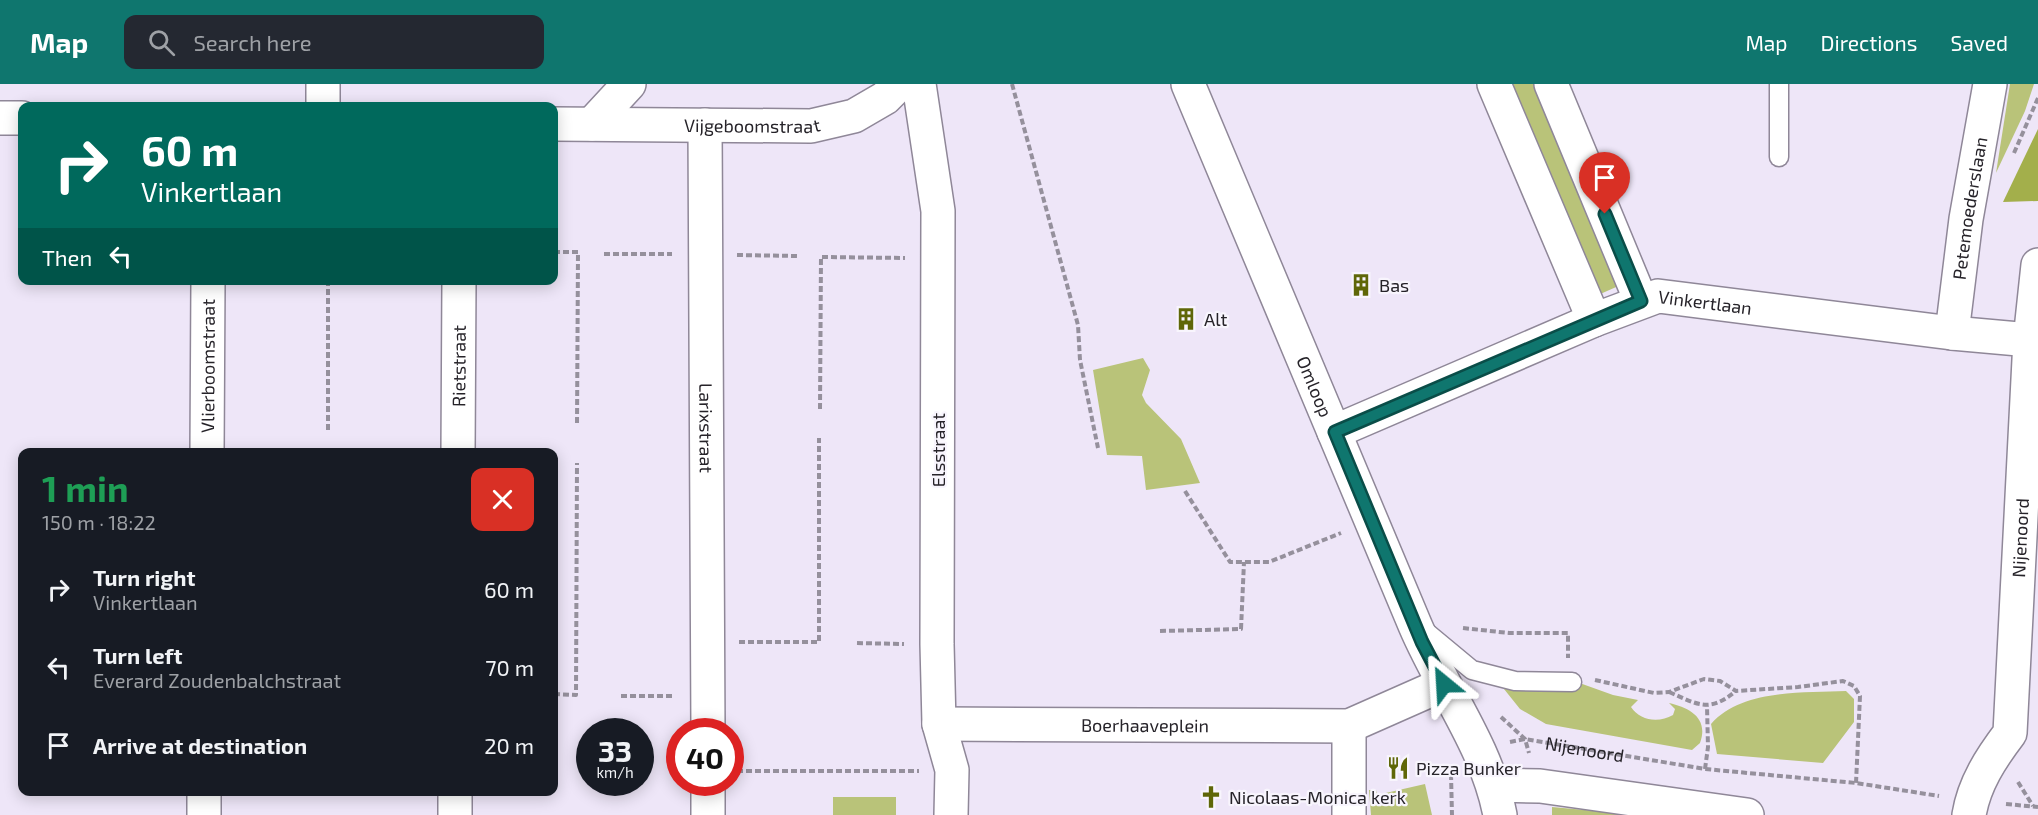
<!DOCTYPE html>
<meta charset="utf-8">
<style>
:root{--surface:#171b24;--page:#242831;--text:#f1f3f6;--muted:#9ea1a6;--accent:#0f766e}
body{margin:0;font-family:"Exo 2",sans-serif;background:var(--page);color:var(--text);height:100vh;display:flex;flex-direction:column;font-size:22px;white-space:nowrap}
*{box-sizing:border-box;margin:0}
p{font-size:20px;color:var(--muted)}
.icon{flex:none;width:33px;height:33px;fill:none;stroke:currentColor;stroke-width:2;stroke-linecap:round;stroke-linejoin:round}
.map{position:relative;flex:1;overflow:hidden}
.panel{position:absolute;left:18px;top:364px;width:540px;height:348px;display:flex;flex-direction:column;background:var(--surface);border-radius:12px;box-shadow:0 3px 15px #0003}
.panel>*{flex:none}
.hud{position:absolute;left:18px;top:18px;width:540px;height:183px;border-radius:12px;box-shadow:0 3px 15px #0003;background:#00695c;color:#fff;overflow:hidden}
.speed{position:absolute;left:576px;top:634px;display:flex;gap:12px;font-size:30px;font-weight:700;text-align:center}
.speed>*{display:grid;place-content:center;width:78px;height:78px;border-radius:50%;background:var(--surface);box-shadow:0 3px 15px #0003;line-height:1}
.speed small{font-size:15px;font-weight:400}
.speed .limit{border:9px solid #d22;background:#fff;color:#111}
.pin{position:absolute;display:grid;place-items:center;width:51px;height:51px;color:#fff;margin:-62px -26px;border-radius:50% 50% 50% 0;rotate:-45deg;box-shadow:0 0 6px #0007}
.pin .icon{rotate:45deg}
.me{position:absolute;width:66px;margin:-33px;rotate:333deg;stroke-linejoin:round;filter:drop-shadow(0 0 4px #0008)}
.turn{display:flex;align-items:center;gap:21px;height:126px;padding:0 24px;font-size:27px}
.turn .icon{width:78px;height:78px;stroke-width:2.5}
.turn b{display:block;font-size:42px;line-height:51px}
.then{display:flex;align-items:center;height:57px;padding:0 24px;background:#0003;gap:12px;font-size:22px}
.round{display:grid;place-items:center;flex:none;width:63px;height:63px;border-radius:12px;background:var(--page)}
.head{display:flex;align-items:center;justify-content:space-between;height:102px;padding:0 24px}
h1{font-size:36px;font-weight:700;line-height:45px;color:#1e9e55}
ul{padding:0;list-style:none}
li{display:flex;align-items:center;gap:18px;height:78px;padding:0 24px}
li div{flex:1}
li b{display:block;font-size:22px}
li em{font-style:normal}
header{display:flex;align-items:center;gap:36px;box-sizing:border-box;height:84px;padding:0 30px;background:var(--accent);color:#fff}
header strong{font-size:28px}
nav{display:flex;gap:33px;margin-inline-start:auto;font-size:21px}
.search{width:420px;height:54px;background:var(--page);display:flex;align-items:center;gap:15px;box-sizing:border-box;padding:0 21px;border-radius:12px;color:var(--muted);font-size:22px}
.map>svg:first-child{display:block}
.green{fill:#b9c379}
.forest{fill:#a3af4b}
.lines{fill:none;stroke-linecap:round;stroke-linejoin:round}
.lane-casing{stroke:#8f8798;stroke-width:21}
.street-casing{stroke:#8f8798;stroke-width:36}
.secondary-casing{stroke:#8f8798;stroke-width:36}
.path{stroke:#95909c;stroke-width:4;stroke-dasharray:6 3;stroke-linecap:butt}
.lane{stroke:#fff;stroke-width:18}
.street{stroke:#fff;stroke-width:33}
.secondary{stroke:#fff;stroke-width:33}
.route-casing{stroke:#0a4d48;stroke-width:15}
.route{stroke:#0f766e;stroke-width:10}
.labels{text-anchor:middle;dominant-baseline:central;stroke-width:4.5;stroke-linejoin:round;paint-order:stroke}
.street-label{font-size:18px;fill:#262329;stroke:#f8f5fd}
.poi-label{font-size:18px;fill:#262329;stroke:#f8f5fd;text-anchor:start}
</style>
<header>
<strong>Map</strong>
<div class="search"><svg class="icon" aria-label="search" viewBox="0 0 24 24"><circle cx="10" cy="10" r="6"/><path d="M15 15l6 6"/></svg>Search here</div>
<nav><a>Map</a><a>Directions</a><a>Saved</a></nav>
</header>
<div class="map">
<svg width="2038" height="731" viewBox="0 0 2038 731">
<rect width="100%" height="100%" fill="#eee6f8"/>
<g class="green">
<polygon points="1509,0 1538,0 1623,200 1598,211"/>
<polygon points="2010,0 2034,0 2025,27 1996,89"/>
<polygon points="1143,274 1150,286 1142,311 1146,319 1181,355 1200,399 1146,406 1142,372 1107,371 1093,286"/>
<path d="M1574,597L1613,611L1638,616L1631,623C1640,637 1659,639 1673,631L1675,625L1669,619C1690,624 1709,634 1700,659L1692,666L1546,640L1520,625L1504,605L1574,607Z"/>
<path d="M1846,607L1854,615V638L1823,679L1717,670L1711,640C1742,605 1803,609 1846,607Z"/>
<polygon points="1425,700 1432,731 1371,731 1369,706 1376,706 1377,711"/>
<rect x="833" y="713" width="63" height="18"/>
<polygon points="1552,723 1639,731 1552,731"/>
</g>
<polygon class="forest" points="2038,45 2038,117 2003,118"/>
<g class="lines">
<g class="lane-casing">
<g id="lane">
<polyline points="1779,0 1779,73"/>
<polyline points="1425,547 1472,586 1515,597 1572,598"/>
</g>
</g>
<g class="street-casing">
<g id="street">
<polyline points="323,0 323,22"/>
<polyline points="919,0 938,127 937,560 939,640 952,686 951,731"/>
<polyline points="1494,0 1594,236"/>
<polyline points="1551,0 1641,217"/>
<polyline points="0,34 22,34"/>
<path id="s2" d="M554,40L811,42L854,32L885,14L899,0"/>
<polyline points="592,40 629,0"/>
<path id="s3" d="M705,41L708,648"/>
<path id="s4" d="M1952,249L1966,135L1990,0"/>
<path id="s5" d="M1334,348L1594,236L1658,212L1952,249L2030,256"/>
<path id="s6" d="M207,369L208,196"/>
<path id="s7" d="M458,369L459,196"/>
<path id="s8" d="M939,640L1349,642L1444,600"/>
<polyline points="1349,642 1349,731"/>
<polyline points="708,699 708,731"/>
<polyline points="204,731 204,708"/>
<polyline points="455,731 455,708"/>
<path id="s9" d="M1969,731C1974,700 1991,674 2010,649L2030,256L2038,181"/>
</g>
</g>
<g class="secondary-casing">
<g id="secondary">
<path id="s10" d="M1188,0C1264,180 1339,361 1415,541C1442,605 1487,662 1500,731"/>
<polyline points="1495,701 1540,702 1747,731"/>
</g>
</g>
<g class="path">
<polyline points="1012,0 1078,241 1080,276 1098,364"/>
<polyline points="2014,69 2038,14"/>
<polyline points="554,168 578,168 577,342"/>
<polyline points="604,170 672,170"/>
<polyline points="737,171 797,172"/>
<polyline points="328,196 328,347"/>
<polyline points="820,325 821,173 905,174"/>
<polyline points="1185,407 1230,478 1269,478 1341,449"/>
<polyline points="1463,544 1509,549 1568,549 1568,574"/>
<polyline points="1160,547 1241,545 1244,478"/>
<polyline points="739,558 819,558 819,354"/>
<polyline points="857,559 904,560"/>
<polyline points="1595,596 1654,609 1669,608 1704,595 1720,597 1736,607 1798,603 1843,597 1854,602 1860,612 1856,699"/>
<path d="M1669,608C1699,621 1709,629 1736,607"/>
<polyline points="554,610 576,611 577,379"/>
<polyline points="621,612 674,612"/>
<polyline points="1501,633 1525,655 1529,669"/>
<path id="s1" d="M1510,658L1525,655L1705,685L1856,699L1939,712"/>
<polyline points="1705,685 1708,663 1707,622"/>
<polyline points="737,687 919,687"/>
<polyline points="1451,690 1452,731"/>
<polyline points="2018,698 2033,722"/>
<polyline points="2006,720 2038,723"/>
</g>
<use href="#lane" class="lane"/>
<use href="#street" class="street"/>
<use href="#secondary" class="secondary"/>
</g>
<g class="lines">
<g class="route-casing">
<polyline id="route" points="1444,600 1422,558 1335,348 1641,217 1605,130"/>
</g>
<use href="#route" class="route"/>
</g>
<defs>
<g id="building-bare" transform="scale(1.8)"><path d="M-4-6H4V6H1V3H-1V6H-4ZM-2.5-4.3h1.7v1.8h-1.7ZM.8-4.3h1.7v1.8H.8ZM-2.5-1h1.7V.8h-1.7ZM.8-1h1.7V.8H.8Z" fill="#5f6708" stroke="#f8f5fd" stroke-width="2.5" paint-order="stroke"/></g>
<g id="restaurant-bare" transform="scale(1.8)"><path d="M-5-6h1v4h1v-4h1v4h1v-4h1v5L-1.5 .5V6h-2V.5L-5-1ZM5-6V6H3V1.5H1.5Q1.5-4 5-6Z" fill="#5f6708" stroke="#f8f5fd" stroke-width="2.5" paint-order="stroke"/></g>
<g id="church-bare" transform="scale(1.8)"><path d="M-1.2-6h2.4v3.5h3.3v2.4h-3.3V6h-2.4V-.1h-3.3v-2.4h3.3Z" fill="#5f6708" stroke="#f8f5fd" stroke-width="2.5" paint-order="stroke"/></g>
</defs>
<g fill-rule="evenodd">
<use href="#building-bare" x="1361" y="201"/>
<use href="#building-bare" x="1186" y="235"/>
<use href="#restaurant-bare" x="1398" y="684"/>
<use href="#church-bare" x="1211" y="713"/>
</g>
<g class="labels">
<g class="street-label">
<text stroke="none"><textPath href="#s2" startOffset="198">Vijgeboomstraat</textPath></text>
<text stroke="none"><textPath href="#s4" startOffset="126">Petemoederslaan</textPath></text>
<text stroke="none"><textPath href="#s5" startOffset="399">Vinkertlaan</textPath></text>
<text stroke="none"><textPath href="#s6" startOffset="87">Vlierboomstraat</textPath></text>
<text stroke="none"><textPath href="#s7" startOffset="87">Rietstraat</textPath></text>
<text stroke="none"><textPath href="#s10" startOffset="328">Omloop</textPath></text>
<text stroke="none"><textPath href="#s3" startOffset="303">Larixstraat</textPath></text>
<text transform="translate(938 366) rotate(-90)">Elsstraat</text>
<text stroke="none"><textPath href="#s9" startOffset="288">Nijenoord</textPath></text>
<text stroke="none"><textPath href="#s8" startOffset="206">Boerhaaveplein</textPath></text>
<text stroke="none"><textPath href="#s1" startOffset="76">Nijenoord</textPath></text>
</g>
<g class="poi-label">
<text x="1379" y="201">Bas</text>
<text x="1204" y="235">Alt</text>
<text x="1416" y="684">Pizza Bunker</text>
<text x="1229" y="713">Nicolaas-Monica kerk</text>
</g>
</g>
</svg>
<div class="speed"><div>33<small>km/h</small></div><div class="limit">40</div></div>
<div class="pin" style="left:1605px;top:130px;background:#d93025"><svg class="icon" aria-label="arrive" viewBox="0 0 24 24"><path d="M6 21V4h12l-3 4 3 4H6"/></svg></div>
<svg class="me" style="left:1444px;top:600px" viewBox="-20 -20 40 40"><path d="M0-17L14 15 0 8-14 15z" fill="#0f766e" stroke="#fff" stroke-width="4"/></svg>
<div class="hud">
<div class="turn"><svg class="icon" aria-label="right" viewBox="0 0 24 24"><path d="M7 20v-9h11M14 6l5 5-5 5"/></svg><div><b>60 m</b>Vinkertlaan</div></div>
<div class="then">Then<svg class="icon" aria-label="left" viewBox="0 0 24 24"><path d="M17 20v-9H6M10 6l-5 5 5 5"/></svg></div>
</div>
<section class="panel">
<div class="head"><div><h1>1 min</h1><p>150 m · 18:22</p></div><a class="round" style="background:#d93025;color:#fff"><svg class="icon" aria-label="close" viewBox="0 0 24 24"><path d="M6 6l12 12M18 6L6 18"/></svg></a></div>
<ul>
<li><svg class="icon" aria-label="right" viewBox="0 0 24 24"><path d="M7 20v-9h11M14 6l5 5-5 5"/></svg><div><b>Turn right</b><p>Vinkertlaan</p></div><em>60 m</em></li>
<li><svg class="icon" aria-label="left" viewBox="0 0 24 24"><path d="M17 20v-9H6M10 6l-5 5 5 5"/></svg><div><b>Turn left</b><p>Everard Zoudenbalchstraat</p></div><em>70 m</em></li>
<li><svg class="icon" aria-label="arrive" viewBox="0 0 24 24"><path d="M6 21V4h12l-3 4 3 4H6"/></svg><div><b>Arrive at destination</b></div><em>20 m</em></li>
</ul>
</section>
</div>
